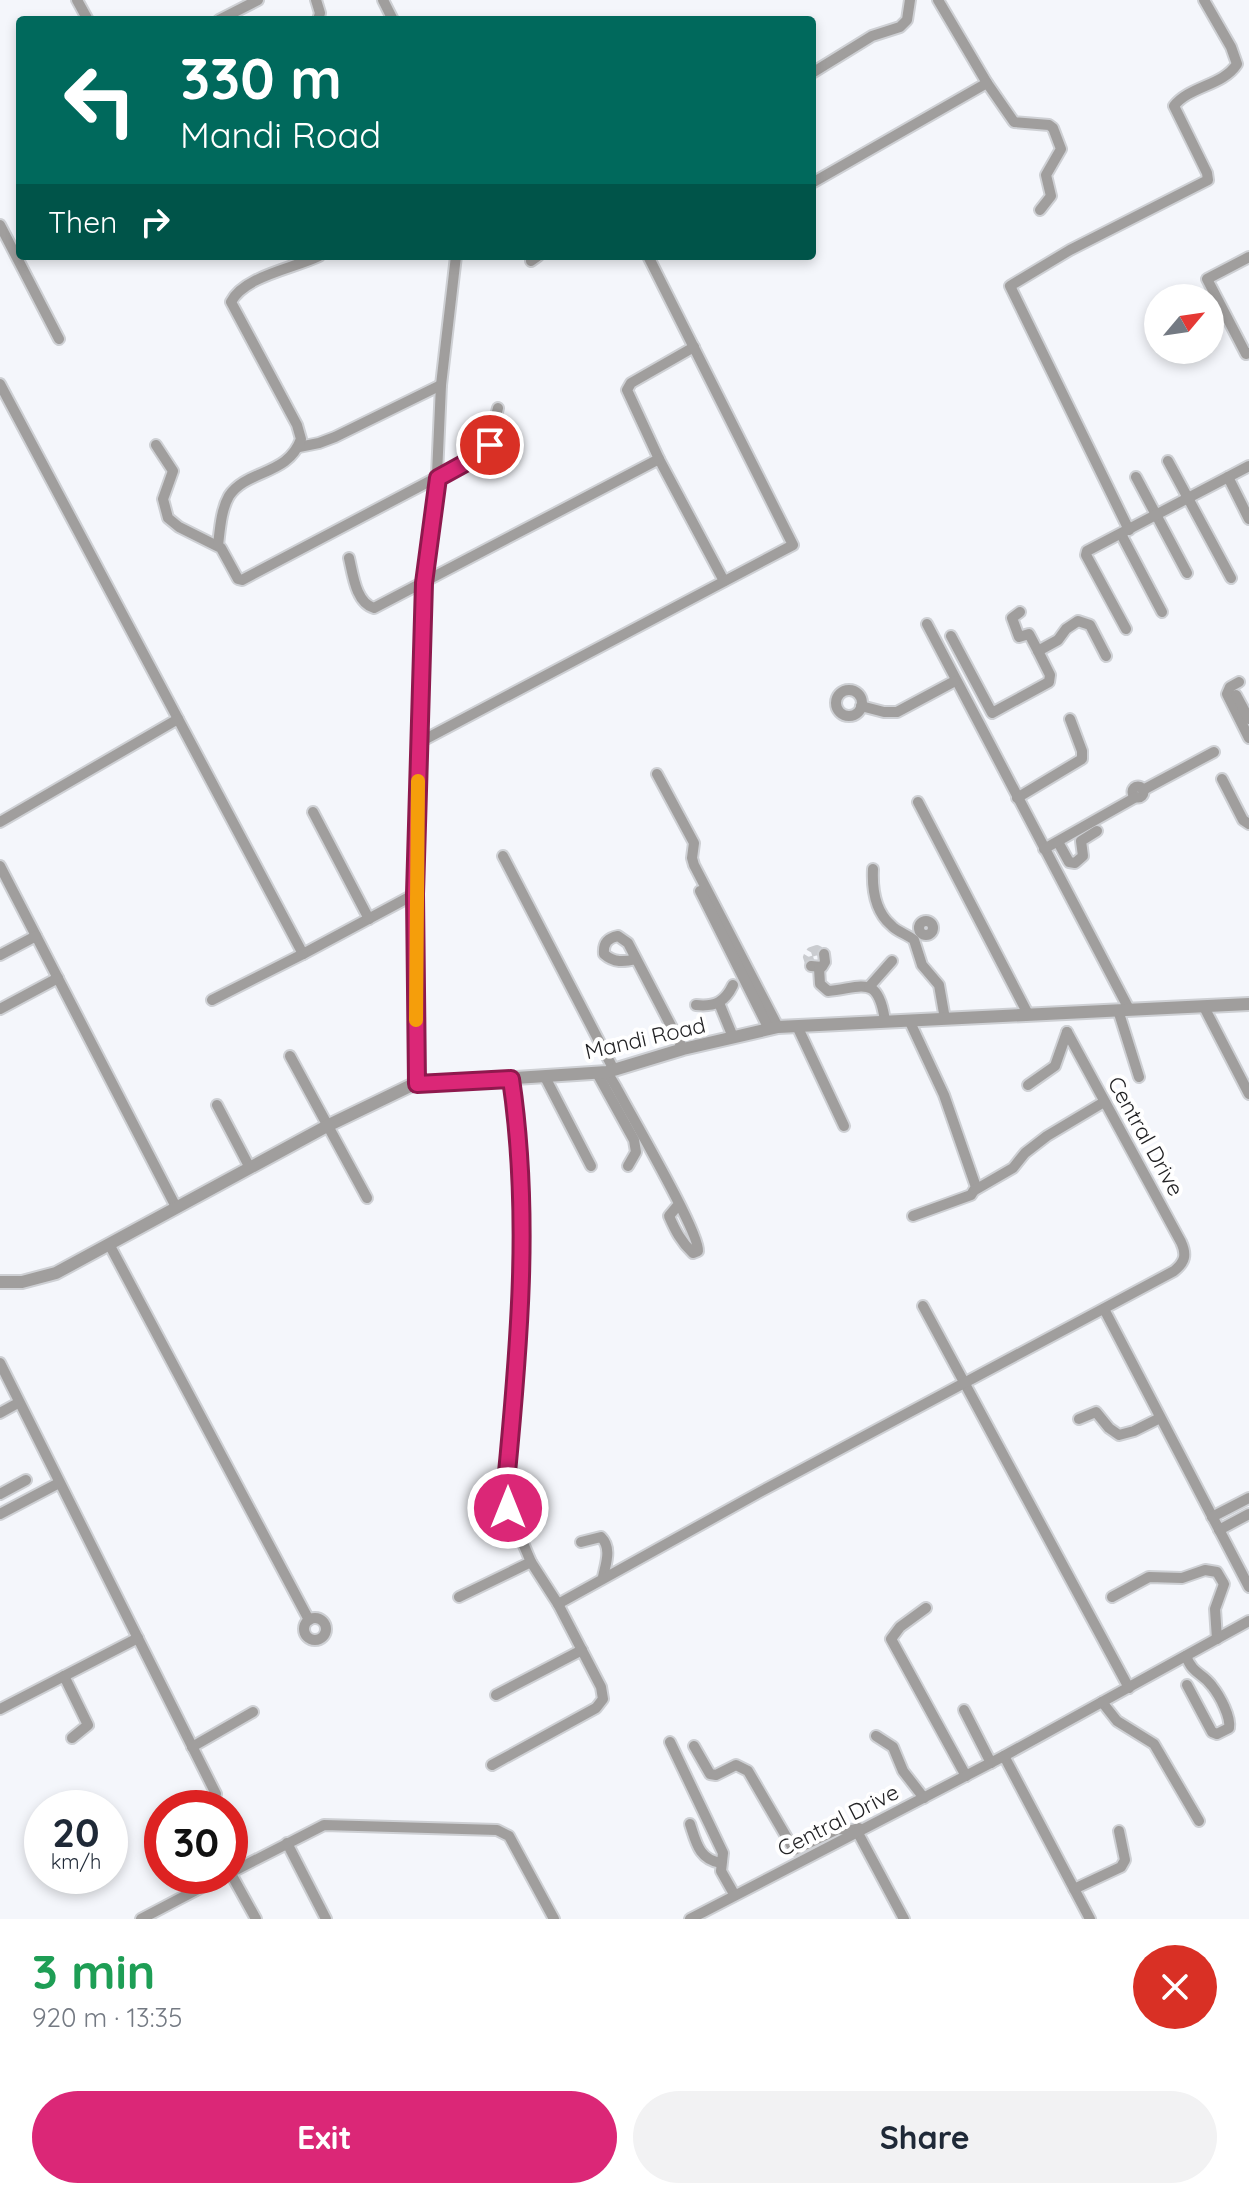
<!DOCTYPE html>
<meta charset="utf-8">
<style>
:root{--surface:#fff;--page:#f2f2f3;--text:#1f2937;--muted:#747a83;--accent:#db2777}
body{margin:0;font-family:Quicksand,sans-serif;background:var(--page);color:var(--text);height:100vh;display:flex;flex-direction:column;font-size:30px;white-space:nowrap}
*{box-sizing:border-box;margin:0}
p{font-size:26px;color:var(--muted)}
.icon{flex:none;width:44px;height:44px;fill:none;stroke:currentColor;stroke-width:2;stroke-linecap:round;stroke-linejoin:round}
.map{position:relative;height:1919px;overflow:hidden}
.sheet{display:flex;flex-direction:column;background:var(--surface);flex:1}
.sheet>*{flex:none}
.top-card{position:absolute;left:16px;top:16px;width:800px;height:244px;border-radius:8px;box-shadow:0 4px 12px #0003;background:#00695c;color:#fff;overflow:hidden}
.needle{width:52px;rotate:61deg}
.controls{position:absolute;left:1144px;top:284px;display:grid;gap:16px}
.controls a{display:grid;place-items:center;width:80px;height:80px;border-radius:50%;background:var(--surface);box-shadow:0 4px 12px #0003;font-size:40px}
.speed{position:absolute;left:24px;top:1790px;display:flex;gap:16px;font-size:40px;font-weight:700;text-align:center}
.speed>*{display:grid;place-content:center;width:104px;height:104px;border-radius:50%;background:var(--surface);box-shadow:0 4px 12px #0003;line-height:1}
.speed small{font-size:20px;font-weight:400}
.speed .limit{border:12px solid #d22;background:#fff;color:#111}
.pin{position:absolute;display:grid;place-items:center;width:68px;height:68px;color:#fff;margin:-34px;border:4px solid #fff;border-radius:50%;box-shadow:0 2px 8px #0007}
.me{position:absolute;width:88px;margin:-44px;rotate:0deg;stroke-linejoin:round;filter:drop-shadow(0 0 6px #0008)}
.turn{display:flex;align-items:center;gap:28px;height:168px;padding:0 32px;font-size:36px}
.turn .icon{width:104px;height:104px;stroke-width:2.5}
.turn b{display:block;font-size:56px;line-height:68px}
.then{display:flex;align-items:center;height:76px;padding:0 32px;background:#0003;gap:16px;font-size:30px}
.round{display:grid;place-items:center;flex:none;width:84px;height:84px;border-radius:42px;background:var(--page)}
.overview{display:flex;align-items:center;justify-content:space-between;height:136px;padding:0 32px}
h1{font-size:48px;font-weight:700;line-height:60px;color:#1e9e55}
.action{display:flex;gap:16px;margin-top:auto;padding:16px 32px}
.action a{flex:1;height:92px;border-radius:48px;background:var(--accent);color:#fff;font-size:32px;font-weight:700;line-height:92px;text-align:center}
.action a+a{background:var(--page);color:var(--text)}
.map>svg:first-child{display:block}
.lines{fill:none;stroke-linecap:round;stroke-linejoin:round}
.minor-tunnel{stroke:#caccd0;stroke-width:10;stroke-dasharray:10 5;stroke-linecap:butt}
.minor-casing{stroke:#ced0d4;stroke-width:14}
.tertiary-casing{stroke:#ced0d4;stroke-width:16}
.minor{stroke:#a09e9d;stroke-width:10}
.tertiary{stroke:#a09e9d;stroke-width:12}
.route-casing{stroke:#8e194d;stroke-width:20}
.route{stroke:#db2777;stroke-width:14}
.slow{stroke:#f59e0b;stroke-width:14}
.labels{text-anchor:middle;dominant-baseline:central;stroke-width:8;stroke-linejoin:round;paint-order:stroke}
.street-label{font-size:22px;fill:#222224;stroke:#fff}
</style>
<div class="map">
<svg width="1249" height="1919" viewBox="0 0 1249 1919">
<rect width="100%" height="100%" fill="#f4f6fb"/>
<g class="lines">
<polyline class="minor-tunnel" points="811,966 808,957 811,952 817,950 824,954"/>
<g class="minor-casing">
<g id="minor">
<polyline points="77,0 88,20"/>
<polyline points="316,0 320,13 318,20"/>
<polyline points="383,0 393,20"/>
<polyline points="938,0 987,83 1014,122 1049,125 1053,128 1061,149 1046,175 1051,196 1040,210"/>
<polyline points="219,20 258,0"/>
<polyline points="812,73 872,36 900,27 907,20 910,0"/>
<polyline points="812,183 987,83"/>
<polyline points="0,225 59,339"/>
<polyline points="1249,257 1207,279 1246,354 1249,353"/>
<polyline points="531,261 538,256"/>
<polyline points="694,347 631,383 627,390 659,459 724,581"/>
<polyline points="0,384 303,954 415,894"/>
<polyline points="156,445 173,471 163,499 168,518 179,527 221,548 238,579 242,580 487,451 498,408"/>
<polyline points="299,447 319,443 335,437 441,385"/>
<polyline points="1168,461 1231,578"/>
<polyline points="1136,477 1187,573"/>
<polyline points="1228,477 1249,519"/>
<path d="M1129,530L1010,286L1070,250L1208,180L1207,173L1174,106C1189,86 1223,86 1237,64L1231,47L1204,0"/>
<polyline points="1121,534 1162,612"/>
<path d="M218,545C220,529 221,510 229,496C247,469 288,476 301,439L297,425L231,302C244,276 295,268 319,256"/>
<path d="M349,558C353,575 356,603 374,608L659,459"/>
<polyline points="1020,612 1012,618 1019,637 1029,634 1038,651"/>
<polyline points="927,624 1129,1009"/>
<polyline points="1126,629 1086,555 1087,551 1249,466"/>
<polyline points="951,636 992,713 1049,682 1050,675 1038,651 1058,640 1066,629 1078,621 1090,625 1106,656"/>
<polyline points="1239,682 1230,687 1227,694 1249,738"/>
<circle cx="849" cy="703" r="13"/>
<polyline points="1236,695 1249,719"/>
<polyline points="861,706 884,712 897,712 955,681"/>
<polyline points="418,743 793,545 648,256"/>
<polyline points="657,774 694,843 692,858 694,865 778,1027"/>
<polyline points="1222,779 1243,820 1249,824"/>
<circle cx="1138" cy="792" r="5.5"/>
<polyline points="1143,790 1214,752"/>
<polyline points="1017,798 1082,759 1082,751 1070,719"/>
<polyline points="918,802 1028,1014"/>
<polyline points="313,812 369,919"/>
<polyline points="0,822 178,719"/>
<polyline points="1058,842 1069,862 1075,863 1083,856 1081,841 1097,831"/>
<polyline points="1044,849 1136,797"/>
<polyline points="503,856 614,1070"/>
<polyline points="0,866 176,1207"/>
<path d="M873,869C872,889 875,911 891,925C897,932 907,934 914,940L922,965L939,985L945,1019"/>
<polyline points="700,891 769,1029"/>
<circle cx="926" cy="928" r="7"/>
<polyline points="0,955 36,936"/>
<path d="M636,959C624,962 614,963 604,954C603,943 608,938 618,936L628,943L683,1049"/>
<polyline points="811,966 822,967 825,962 824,954"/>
<path d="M819,968L820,984L828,991C862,988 878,973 885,1021"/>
<polyline points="869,987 892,961"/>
<polyline points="212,1000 303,954"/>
<polyline points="719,1003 733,1037"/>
<path d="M696,1005C715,1007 725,1002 733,985"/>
<polyline points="1204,1007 1249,1094"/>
<polyline points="0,1009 58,978"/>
<polyline points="1118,1010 1139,1077"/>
<polyline points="909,1020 944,1095 976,1187 971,1195 913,1216"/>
<polyline points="797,1026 844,1126"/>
<polyline points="290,1056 367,1198"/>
<path d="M607,1072L616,1087C629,1112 700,1233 698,1251L693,1253C681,1242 675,1230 669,1216L679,1204"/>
<polyline points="597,1073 634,1140 636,1152 628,1166"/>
<polyline points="545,1077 591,1166"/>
<polyline points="417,1084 415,894 424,583 436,497 441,385 456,256"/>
<polyline points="1028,1085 1055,1066 1067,1032"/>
<polyline points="217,1105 250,1168"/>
<polyline points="975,1190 1013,1168 1025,1153 1047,1136 1104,1102"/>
<polyline points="109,1244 309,1620"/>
<polyline points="923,1306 1129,1688"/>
<polyline points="1104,1309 1249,1587"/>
<polyline points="0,1363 216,1794"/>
<polyline points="0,1413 18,1403"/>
<polyline points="1079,1419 1096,1412 1109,1428 1119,1435 1134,1431 1160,1418"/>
<polyline points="0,1494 26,1480"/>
<polyline points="0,1514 59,1483"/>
<polyline points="1212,1517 1249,1498"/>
<polyline points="1219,1530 1249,1514"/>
<path d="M581,1542L601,1537C612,1548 606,1563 603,1577"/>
<polyline points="459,1597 531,1562"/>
<polyline points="1112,1597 1149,1577 1182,1578 1205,1570 1217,1572 1224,1584 1215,1609 1217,1639"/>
<path d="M558,1604L760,1492L1174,1271C1185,1262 1187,1255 1181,1242L1067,1032"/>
<polyline points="926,1608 900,1627 891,1639 966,1776"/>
<circle cx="315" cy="1629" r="11"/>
<path d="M1186,1656C1193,1675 1202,1672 1212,1686C1220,1696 1231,1717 1229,1728L1217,1734L1212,1732L1187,1685"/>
<polyline points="64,1676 88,1725 72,1738"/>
<polyline points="496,1695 582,1650"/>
<polyline points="1102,1702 1117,1721 1154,1744 1199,1821"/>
<polyline points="0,1709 138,1638"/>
<polyline points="964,1710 991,1763"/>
<polyline points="876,1736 893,1747 903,1771 924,1798"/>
<polyline points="670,1742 723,1853 721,1871 734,1894"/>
<polyline points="694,1746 710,1774 716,1775 736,1765 748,1771 794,1850 838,1829 852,1830 859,1828"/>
<polyline points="192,1747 253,1712"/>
<polyline points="1004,1756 1090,1919"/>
<polyline points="492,1765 596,1708 603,1699 601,1687 558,1604 531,1562 506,1503 522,1273 520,1161 518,1127 511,1079"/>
<path d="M690,1824C696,1842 699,1860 721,1863"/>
<polyline points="858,1833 904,1919"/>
<polyline points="287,1843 326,1919"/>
<polyline points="230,1872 256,1919"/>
<polyline points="230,1873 324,1825 497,1830 509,1836 554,1919"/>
<polyline points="1074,1889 1121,1867 1125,1860 1119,1831"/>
<polyline points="141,1919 223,1876"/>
<polyline points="690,1919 1004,1756 1249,1621"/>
</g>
</g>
<g class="tertiary-casing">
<polyline id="tertiary" points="0,1282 22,1282 56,1273 327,1126 412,1085 607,1072 683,1049 778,1027 1249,1004"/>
</g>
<use href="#minor" class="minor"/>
<use href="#tertiary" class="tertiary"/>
</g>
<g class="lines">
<g class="route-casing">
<path id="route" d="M490,445L487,451L438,478L424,583L415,894L417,1084L511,1079C531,1213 519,1349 506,1483L508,1508"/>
</g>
<use href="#route" class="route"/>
<polyline class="slow" points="416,1020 418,781"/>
</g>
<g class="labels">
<g class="street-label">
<text transform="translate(645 1038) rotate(-13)">Mandi Road</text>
<text transform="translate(1146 1136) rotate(61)">Central Drive</text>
<text transform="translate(838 1820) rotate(-27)">Central Drive</text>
</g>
</g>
</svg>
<div class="controls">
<a><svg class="needle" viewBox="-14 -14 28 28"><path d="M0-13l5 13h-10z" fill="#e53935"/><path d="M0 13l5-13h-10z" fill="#747a83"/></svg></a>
</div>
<div class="speed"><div>20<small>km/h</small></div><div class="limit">30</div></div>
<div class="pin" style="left:490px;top:445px;background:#d93025"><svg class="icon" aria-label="arrive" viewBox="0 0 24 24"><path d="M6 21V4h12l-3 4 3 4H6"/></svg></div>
<svg class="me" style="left:508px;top:1508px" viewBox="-20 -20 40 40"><circle r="17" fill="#db2777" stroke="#fff" stroke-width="3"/><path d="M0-11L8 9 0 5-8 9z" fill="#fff"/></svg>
<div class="top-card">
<div class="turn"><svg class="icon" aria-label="left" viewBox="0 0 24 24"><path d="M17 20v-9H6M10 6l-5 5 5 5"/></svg><div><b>330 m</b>Mandi Road</div></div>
<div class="then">Then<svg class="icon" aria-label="right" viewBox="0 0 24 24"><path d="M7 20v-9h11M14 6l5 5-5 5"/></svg></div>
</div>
</div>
<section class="sheet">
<div class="overview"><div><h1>3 min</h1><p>920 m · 13:35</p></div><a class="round" style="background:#d93025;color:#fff"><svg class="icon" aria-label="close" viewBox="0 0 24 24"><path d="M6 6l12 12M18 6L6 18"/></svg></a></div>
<div class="action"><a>Exit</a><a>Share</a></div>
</section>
